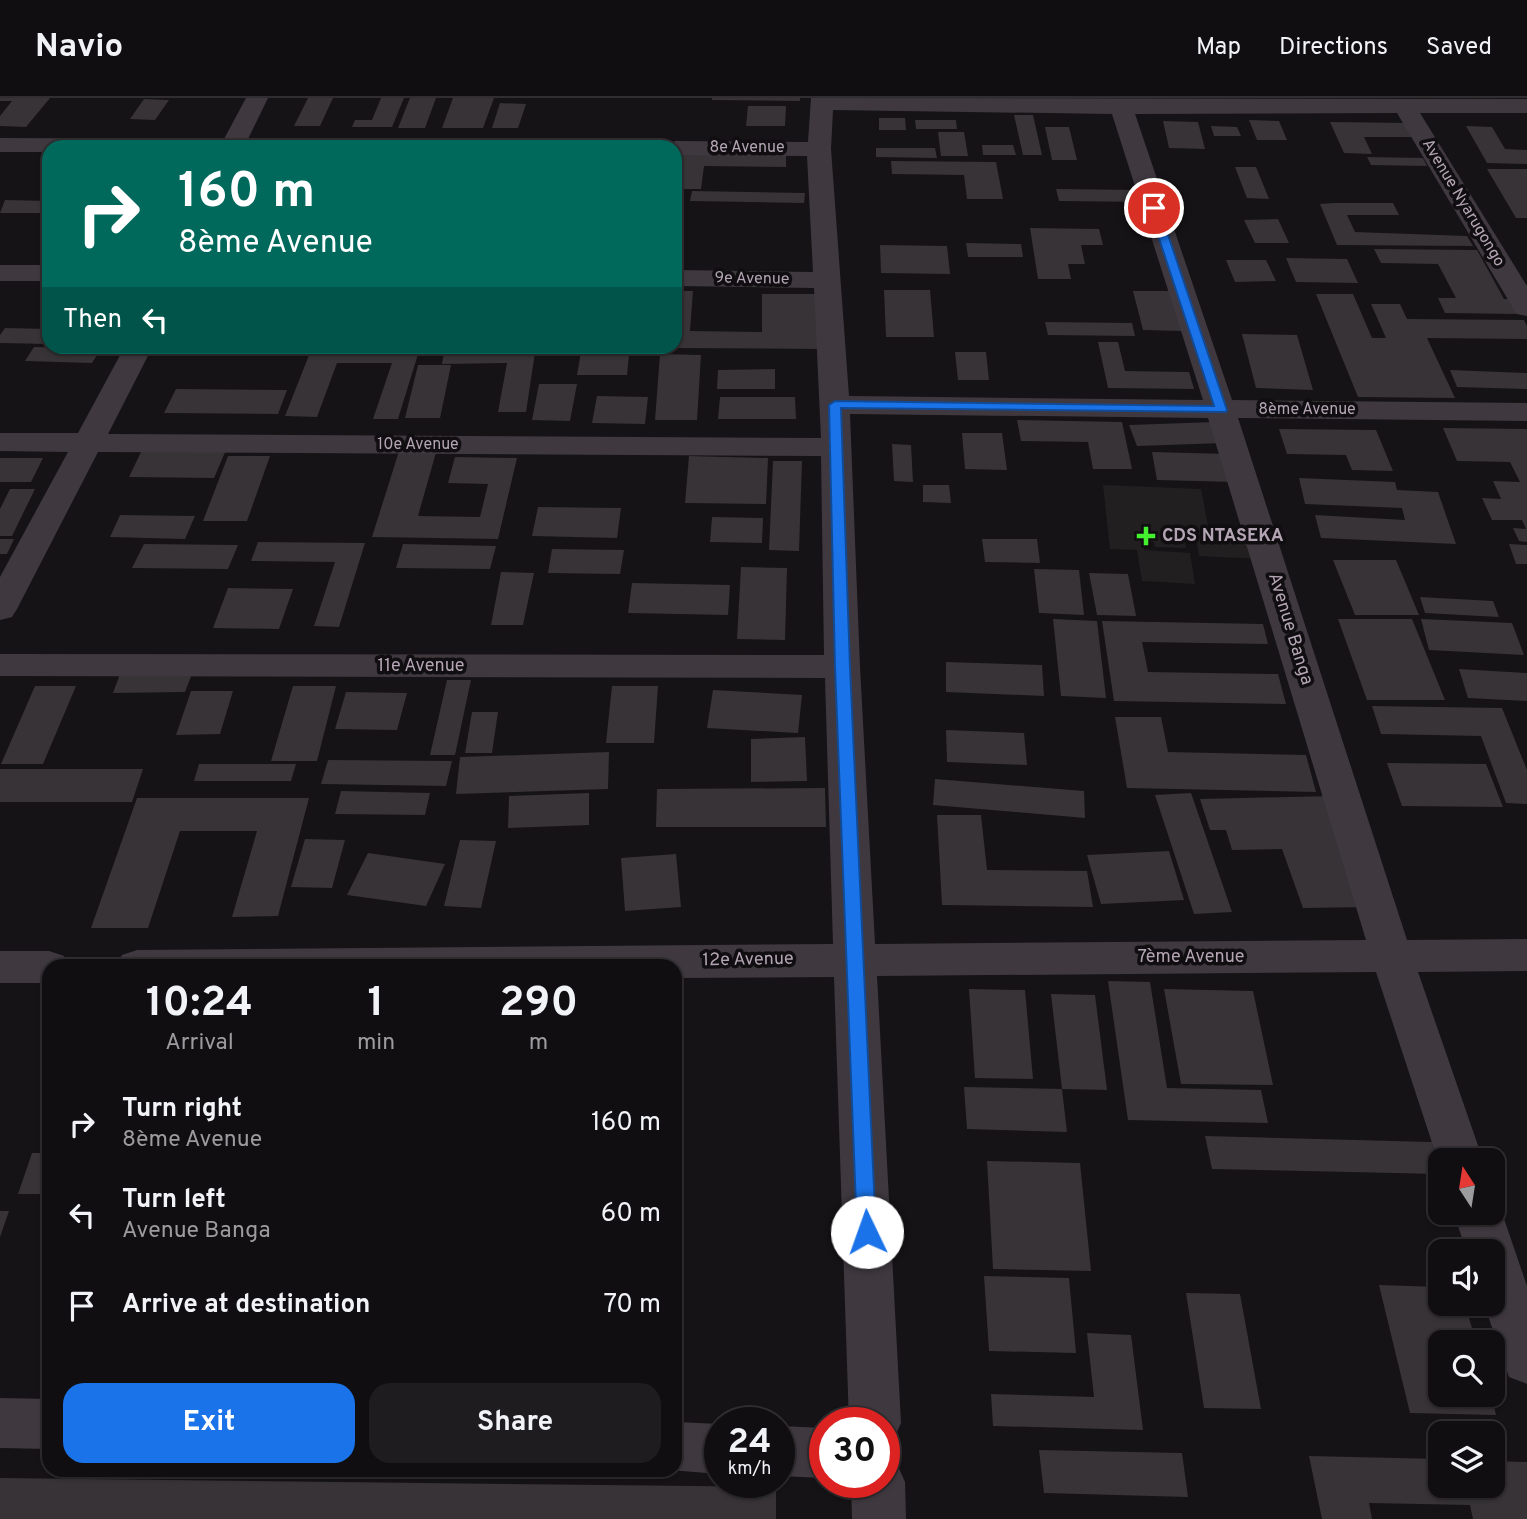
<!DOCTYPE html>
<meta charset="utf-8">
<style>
:root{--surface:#100e10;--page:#1e1c1e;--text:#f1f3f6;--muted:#9c9c9f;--line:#302e30;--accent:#1a73e8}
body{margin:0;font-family:Overpass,sans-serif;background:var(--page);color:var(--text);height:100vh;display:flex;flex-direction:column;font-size:26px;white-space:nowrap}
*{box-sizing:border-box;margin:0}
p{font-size:23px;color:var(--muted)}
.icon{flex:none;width:38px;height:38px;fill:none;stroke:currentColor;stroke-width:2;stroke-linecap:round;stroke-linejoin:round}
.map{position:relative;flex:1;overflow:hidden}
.side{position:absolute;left:42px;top:861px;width:640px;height:518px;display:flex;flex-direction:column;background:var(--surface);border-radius:21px;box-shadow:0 2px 5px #0004,0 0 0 2px var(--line)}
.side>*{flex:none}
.banner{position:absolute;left:42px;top:42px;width:640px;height:214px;border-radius:21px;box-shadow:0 2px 5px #0004,0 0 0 2px var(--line);background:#00695c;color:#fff;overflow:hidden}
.needle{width:46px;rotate:348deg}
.fabs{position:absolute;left:1428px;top:1050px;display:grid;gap:14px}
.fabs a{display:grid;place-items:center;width:77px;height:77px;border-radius:14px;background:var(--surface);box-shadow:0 2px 5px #0004,0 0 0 2px var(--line);font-size:35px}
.speed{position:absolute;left:704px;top:1309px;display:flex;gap:14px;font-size:35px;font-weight:700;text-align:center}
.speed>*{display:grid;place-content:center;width:91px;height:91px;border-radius:50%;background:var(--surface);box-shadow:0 2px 5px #0004,0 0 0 2px var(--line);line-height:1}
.speed small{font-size:18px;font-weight:400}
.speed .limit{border:10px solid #d22;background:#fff;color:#111}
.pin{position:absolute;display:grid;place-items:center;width:60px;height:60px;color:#fff;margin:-30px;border:4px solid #fff;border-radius:50%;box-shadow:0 2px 7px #0007}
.me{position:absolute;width:77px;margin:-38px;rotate:357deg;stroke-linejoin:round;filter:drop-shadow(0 0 5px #0008)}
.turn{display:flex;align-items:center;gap:24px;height:147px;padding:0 21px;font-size:32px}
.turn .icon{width:91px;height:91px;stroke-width:2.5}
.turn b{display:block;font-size:49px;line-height:60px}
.then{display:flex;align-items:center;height:66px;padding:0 21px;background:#0003;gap:14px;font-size:26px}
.eta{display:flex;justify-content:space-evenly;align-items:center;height:119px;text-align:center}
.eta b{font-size:42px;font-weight:700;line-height:49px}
.cta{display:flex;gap:14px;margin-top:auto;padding:14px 21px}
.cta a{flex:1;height:80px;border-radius:21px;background:var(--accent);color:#fff;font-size:28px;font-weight:700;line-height:80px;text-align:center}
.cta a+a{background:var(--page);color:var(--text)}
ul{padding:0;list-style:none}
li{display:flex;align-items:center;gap:21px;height:91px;padding:0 21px}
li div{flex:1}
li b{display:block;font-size:26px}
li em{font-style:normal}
header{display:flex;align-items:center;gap:42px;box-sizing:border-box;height:98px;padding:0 35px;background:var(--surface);border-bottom:2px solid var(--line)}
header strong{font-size:33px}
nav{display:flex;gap:38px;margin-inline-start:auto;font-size:24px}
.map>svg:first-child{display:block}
.built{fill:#221f21}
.building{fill:#373336}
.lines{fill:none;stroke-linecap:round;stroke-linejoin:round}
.minor{fill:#3f393f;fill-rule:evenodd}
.route{fill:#1a73e8;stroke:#114b97;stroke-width:2}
.poi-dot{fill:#43f12f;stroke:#100e10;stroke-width:2.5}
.labels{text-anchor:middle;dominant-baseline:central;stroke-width:7;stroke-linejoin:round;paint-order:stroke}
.far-street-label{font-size:16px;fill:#b4a5b5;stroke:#100e10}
.poi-label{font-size:18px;font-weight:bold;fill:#b4a5b5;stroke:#100e10;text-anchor:start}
.street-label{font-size:18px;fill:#b4a5b5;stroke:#100e10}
</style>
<header>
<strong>Navio</strong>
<nav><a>Map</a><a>Directions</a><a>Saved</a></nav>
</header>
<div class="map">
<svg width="1527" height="1421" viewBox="0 0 1527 1421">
<rect width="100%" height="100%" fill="#151315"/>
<polygon class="built" points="1103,387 1201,391 1208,428 1254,430 1260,461 1199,458 1195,433 1183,433 1186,450 1155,449 1154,444 1143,443 1144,452 1190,455 1195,486 1142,483 1137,452 1110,451"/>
<g class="building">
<polygon points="0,0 50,0 26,29 0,28 0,18 12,3 0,3"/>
<polygon points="308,0 333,0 320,28 294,28"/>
<polygon points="381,0 404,0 392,29 352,29 355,22 372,22"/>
<polygon points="410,0 436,0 425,30 398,30"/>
<polygon points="453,0 494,0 483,30 442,30"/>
<polygon points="712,0 800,0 800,3 712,2"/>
<polygon points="144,1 169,2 155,22 130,21"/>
<polygon points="500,5 526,6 518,30 492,30"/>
<polygon points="748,8 786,8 785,28 746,28"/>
<polygon points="1014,17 1033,17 1042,57 1023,57"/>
<polygon points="879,20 905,20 906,32 879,32"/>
<polygon points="915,22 956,22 957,31 916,31"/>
<polygon points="1249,22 1279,23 1287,42 1257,42"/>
<polygon points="1163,23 1198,24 1205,51 1169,50"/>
<polygon points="1330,24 1409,25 1416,39 1364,39 1372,56 1344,55"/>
<polygon points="1211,28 1237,29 1241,38 1214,38"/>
<polygon points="1466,28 1492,29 1505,51 1527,52 1527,66 1487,65"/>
<polygon points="1045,29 1069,29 1077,62 1052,62"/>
<polygon points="938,34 964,34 968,58 941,58"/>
<polygon points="982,47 1013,47 1016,57 983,57"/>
<polygon points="876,50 935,50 937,60 876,59"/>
<polygon points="676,55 786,56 786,69 704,68 701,91 676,91"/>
<polygon points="1367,59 1423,60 1427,68 1371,67"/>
<polygon points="891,63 996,64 1003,101 967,101 964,77 892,76"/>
<polygon points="1235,69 1256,69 1269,101 1247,100"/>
<polygon points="1487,71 1527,71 1527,120 1516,120"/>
<polygon points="1056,91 1139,92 1142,104 1059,103"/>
<polygon points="692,93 805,95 804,105 690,103"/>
<polygon points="5,102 49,103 49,115 0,115"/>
<polygon points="1334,105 1393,105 1399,117 1347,117 1355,134 1467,138 1473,148 1337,147 1320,106"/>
<polygon points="1278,121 1289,145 1255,145 1244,122"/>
<polygon points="1030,130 1099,131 1103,147 1081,147 1085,166 1068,166 1071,181 1038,181"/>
<polygon points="966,145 1021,146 1023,159 968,159"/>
<polygon points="880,147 947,148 950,176 881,175"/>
<polygon points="1374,151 1477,152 1504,201 1510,201 1518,216 1445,215 1438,200 1456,200 1438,166 1381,165"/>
<polygon points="1286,160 1347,161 1358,185 1296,184"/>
<polygon points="1226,162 1266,162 1276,183 1235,184"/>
<polygon points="884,192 930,192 934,239 886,239"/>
<polygon points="676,193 693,193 690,233 762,234 762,196 822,196 823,251 676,250"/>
<polygon points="1133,193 1172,193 1182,233 1143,232"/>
<polygon points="1316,196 1353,196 1372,240 1386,240 1371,206 1400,206 1407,221 1524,222 1527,228 1527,241 1427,240 1455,300 1358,299"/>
<polygon points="1045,224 1132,225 1135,238 1048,237"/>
<polygon points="5,230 49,231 49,246 0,245 0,237"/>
<polygon points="1242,236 1297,237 1313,292 1256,290"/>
<polygon points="1098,244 1118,244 1125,273 1189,274 1194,291 1108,290"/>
<polygon points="445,248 536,248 526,314 498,314 507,265 442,266"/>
<polygon points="582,248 630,248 627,277 577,277"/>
<polygon points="34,249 101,251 92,265 25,263"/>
<polygon points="311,252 419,253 398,321 373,321 392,265 337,265 317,319 285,318"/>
<polygon points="955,254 986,254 989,282 958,282"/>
<polygon points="660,256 701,257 697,322 655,322"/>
<polygon points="418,267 451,267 440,320 405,320"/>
<polygon points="775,271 775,291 717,291 718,272"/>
<polygon points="1450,272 1527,275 1527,291 1457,289"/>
<polygon points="539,286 577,286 570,323 532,322"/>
<polygon points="176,291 287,292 278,316 164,315"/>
<polygon points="597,298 648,299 645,326 592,325"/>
<polygon points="720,299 795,299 796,321 718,321"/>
<polygon points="1017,322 1122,324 1132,371 1093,371 1088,344 1021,343"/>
<polygon points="1215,324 1224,345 1137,348 1129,327"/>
<polygon points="1443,330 1527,331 1527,444 1519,443 1513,430 1526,431 1522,422 1492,422 1482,400 1501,401 1493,383 1520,384 1510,364 1457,363"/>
<polygon points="1279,331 1376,332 1393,373 1352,372 1346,357 1287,356"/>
<polygon points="962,335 1002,335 1007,372 965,371"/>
<polygon points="892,346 911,347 913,384 894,383"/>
<polygon points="143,350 226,352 214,380 129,379"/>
<polygon points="400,350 437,351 418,418 480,419 488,386 448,385 455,359 517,360 498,441 372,439"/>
<polygon points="1152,354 1228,356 1235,384 1157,382"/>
<polygon points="228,358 270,358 247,423 203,423"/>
<polygon points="689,358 768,360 766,406 685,405"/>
<polygon points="0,360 43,360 31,384 0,384"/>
<polygon points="773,363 802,363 799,453 769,452"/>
<polygon points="1299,380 1395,384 1397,392 1438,394 1456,446 1321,440 1315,417 1405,422 1402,410 1305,406"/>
<polygon points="923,387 949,387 951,405 923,404"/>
<polygon points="10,391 35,391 12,438 0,438 0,411"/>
<polygon points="538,409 621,410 617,440 532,438"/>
<polygon points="120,417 195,418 185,441 110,439"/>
<polygon points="712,419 763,420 762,445 710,444"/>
<polygon points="0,441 14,441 7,456 0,456"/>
<polygon points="982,441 1037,441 1040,465 985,464"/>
<polygon points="258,444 365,445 339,529 314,528 335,464 251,463"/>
<polygon points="144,446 238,447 228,471 132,470"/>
<polygon points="403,446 496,448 490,471 396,470"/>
<polygon points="1509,446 1527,447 1527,466 1516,466"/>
<polygon points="552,451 624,452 620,476 548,475"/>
<polygon points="1333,462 1396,462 1419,517 1355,517"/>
<polygon points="741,469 787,470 785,542 737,541"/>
<polygon points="1034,471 1079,472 1084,517 1039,515"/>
<polygon points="501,474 534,475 523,527 491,527"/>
<polygon points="1089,475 1128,476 1136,518 1097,517"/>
<polygon points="632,485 730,487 728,517 628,515"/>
<polygon points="228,490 293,491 279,531 213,530"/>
<polygon points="1420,499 1493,503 1499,519 1425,515"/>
<polygon points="1053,521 1097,523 1106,600 1061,598"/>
<polygon points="1338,521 1412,521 1445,602 1367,602"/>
<polygon points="1421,521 1512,525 1524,557 1429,552"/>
<polygon points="1102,523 1263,526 1268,546 1142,544 1148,574 1278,576 1286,606 1114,603"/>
<polygon points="946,564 1042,567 1044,598 946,594"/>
<polygon points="1459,571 1527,575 1527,603 1468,600"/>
<polygon points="120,576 192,576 185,594 113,595"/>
<polygon points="447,582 471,582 455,657 430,657"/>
<polygon points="35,588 76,588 43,666 1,666"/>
<polygon points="293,588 336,588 317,663 271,663"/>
<polygon points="612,588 658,588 654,645 606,645"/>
<polygon points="713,592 802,597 798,635 707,630"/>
<polygon points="191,593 233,593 220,636 176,637"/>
<polygon points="346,594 407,595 397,632 335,631"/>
<polygon points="1372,608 1502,610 1527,672 1527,706 1506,705 1481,638 1381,636"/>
<polygon points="472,614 498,614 492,655 465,655"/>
<polygon points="1115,619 1161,619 1168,654 1306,657 1316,694 1127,690"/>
<polygon points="946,632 1024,635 1027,667 947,664"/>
<polygon points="805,639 807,683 751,684 751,641"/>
<polygon points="609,654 608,691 456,696 460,659"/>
<polygon points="328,662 452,663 446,688 321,686"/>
<polygon points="1387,665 1486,666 1503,709 1402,708"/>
<polygon points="199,666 296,666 291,683 194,683"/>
<polygon points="0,671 143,671 132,704 0,704"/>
<polygon points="935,681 1084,693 1085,720 933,707"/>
<polygon points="825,690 826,729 656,729 657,691"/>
<polygon points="341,693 430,695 425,717 335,716"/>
<polygon points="589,695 589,727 508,730 509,698"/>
<polygon points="1191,695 1232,814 1194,816 1155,697"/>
<polygon points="1332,698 1372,809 1303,810 1282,751 1232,752 1226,732 1210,732 1200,701"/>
<polygon points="137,700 309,700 278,818 232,819 257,733 180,733 148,830 91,830"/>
<polygon points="937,717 981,717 987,772 1087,773 1093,809 942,807"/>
<polygon points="305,741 345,742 332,790 291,789"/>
<polygon points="460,742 496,743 481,810 444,808"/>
<polygon points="1169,753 1184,802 1101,806 1087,757"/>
<polygon points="368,755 445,766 426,808 347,797"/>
<polygon points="676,756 681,809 625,813 621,760"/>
<polygon points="1108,883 1150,884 1167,990 1261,992 1268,1025 1128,1022"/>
<polygon points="969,891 1025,892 1033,981 975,980"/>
<polygon points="1164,891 1253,893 1273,987 1181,986"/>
<polygon points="1051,896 1095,897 1107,992 1062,991"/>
<polygon points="964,989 1062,991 1067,1034 967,1031"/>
<polygon points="1205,1038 1432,1044 1440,1076 1212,1071"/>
<polygon points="32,1055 49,1055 49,1096 18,1096"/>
<polygon points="987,1063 1080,1065 1091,1173 993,1171"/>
<polygon points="0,1113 9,1113 0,1139"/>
<polygon points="984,1178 1069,1180 1076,1255 989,1253"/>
<polygon points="1379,1187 1440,1189 1440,1206 1465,1206 1476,1244 1440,1244 1440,1297 1491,1297 1496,1317 1410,1315"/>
<polygon points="1186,1195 1240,1196 1261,1311 1204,1310"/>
<polygon points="1087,1235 1131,1237 1143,1332 993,1328 991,1296 1094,1299"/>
<polygon points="1039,1352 1182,1355 1188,1399 1044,1395"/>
<polygon points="1309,1358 1440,1361 1440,1388 1493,1388 1493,1363 1527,1364 1527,1421 1473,1421 1470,1407 1369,1405 1372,1421 1322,1421"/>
<polygon points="0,1380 776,1389 776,1421 0,1421"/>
</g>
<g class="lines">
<g class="minor">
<polygon points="246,0 268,0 248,41 335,42 343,44 347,49 49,49 49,54 0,54 0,40 224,41"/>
<path d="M811,0L1527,1V15H1420L1527,188V218L1517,216L1513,210L1397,15L1135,16L1232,302L1527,305V323L1238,320L1407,842L1527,841V873L1418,874L1483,1062H1440V1069L1376,874L877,878L901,1325L893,1343L884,1346V1325H849L834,879L676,880V868H116L122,857L137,852L833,846L825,580L0,578V556L824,557L821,358L98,354L17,511L12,519L0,522V479L68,354L0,353V335H78L125,248H153L108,336L821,340L814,190L676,188V172L813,174L807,58L676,57V49H665L668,45L676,43L808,44ZM833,12L1112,16L1203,302L849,298L831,51ZM850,316L1208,320L1366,842L875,846L860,569Z"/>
<rect x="0" y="167" width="49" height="16"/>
<polygon points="0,853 49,853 64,858 69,868 49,868 49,885 0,885"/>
<polygon points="1493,1100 1502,1115 1527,1188 1527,1286 1509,1279 1484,1206 1493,1206 1493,1153 1466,1153 1454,1115 1493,1115"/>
<polygon points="0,1300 49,1301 49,1351 0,1350"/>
<polygon points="676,1324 719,1326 719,1376 670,1372 676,1372"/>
<polygon points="779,1328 824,1330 824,1380 779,1378"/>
<polygon points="884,1360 897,1366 905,1384 906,1421 852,1421 851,1384 884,1384"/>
</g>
</g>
<polygon class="route" points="1154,107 1159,110 1227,312 1226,314 841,310 850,569 876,1134 874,1140 867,1143 860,1140 857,1134 835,569 829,307 835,303 1214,308 1149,110"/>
<path class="poi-dot" d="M1142.5 427.5h7v7h7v7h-7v7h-7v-7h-7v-7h7z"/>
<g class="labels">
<g class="far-street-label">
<text x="747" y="50">8e Avenue</text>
<text transform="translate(1463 105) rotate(59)">Avenue Nyarugongo</text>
<text transform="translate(752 181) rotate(1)">9e Avenue</text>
<text x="1307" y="312">8ème Avenue</text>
<text x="418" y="347">10e Avenue</text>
</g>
<g class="poi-label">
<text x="1162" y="438">CDS NTASEKA</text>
</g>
<g class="street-label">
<text transform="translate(1290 531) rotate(73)">Avenue Banga</text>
<text x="421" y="568">11e Avenue</text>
<text x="1191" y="859">7ème Avenue</text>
<text transform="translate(748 862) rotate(-1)">12e Avenue</text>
</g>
</g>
</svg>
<div class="fabs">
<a><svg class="needle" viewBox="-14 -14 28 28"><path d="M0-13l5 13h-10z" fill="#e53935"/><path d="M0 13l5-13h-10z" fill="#9c9c9f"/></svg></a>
<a><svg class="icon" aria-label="sound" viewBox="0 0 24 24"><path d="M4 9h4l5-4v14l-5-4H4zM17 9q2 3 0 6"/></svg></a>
<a><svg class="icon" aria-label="search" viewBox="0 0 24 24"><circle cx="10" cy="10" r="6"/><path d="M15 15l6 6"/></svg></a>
<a><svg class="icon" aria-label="layers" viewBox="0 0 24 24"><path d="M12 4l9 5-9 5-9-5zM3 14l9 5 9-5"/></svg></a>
</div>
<div class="speed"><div>24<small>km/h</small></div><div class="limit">30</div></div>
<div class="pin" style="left:1154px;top:110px;background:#d93025"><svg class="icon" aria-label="arrive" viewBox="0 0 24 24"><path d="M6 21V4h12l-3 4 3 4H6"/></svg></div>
<svg class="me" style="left:867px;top:1134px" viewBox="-20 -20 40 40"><circle r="19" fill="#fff"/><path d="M0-13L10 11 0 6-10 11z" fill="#1a73e8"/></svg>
<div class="banner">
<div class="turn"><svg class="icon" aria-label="right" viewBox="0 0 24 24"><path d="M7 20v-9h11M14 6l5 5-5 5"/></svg><div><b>160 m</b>8ème Avenue</div></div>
<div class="then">Then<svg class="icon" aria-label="left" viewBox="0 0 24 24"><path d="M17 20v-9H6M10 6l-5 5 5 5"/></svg></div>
</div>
<section class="side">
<div class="eta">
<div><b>10:24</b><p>Arrival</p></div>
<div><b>1</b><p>min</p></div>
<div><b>290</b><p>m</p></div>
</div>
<ul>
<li><svg class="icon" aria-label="right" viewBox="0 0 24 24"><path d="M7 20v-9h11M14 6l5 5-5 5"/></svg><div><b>Turn right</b><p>8ème Avenue</p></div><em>160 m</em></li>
<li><svg class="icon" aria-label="left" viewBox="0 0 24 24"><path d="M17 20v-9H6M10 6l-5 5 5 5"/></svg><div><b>Turn left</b><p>Avenue Banga</p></div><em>60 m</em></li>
<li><svg class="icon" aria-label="arrive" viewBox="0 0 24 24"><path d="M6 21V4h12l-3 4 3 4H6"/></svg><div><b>Arrive at destination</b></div><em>70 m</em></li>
</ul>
<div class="cta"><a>Exit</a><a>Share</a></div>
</section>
</div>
